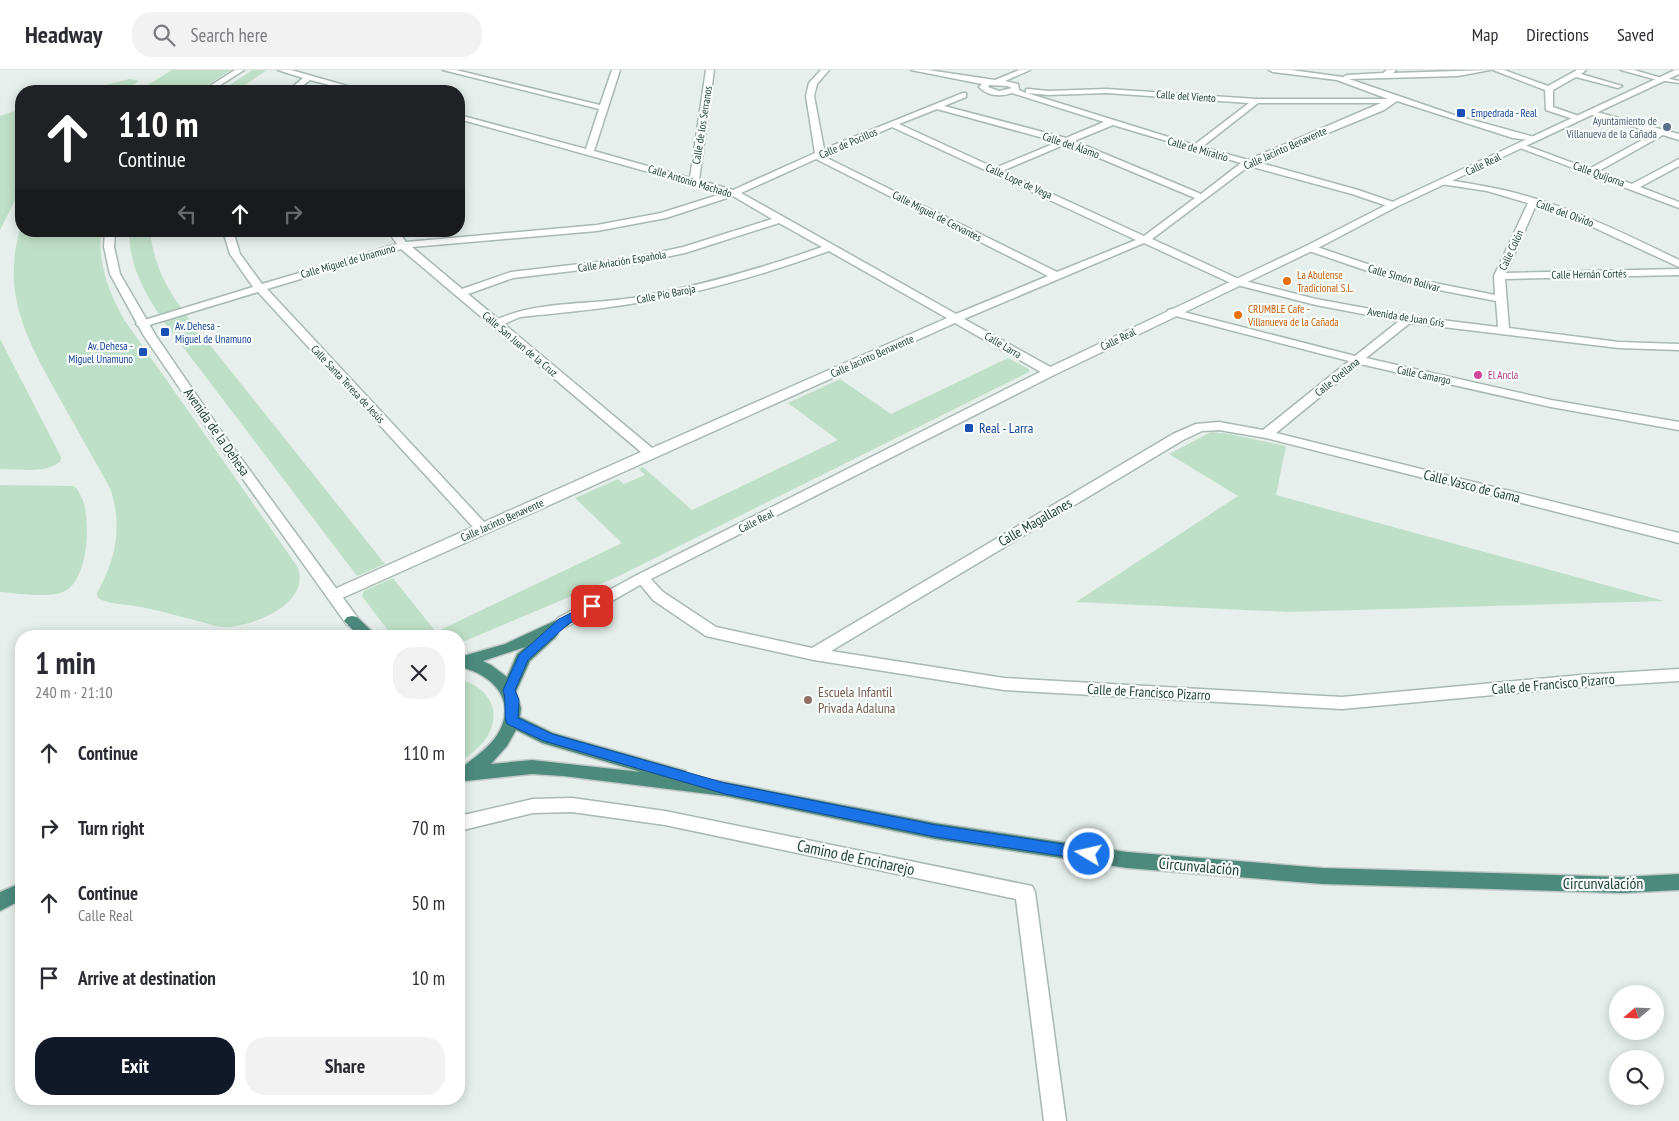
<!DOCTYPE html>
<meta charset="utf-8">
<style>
:root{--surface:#fff;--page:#f2f2f3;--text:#2b2b33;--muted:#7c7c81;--line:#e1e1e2;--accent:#111827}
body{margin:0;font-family:"PT Sans Narrow",sans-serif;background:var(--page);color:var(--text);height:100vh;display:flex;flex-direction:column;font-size:19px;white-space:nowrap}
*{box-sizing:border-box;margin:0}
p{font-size:16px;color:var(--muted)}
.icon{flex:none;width:28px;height:28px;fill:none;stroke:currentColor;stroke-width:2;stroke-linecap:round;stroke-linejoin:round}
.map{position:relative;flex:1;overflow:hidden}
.side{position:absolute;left:15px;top:560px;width:450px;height:475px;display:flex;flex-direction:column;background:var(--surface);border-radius:20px;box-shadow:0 2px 12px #0003}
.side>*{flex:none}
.hud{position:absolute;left:15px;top:15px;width:450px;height:152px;border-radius:20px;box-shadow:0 2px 12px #0003;background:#202124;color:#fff;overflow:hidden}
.needle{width:32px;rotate:251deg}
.controls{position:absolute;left:1609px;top:915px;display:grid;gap:10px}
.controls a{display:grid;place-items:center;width:55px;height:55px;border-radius:50%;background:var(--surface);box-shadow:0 2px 12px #0003;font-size:25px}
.pin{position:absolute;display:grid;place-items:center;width:42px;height:42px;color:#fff;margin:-21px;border-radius:10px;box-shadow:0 2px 8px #0006}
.me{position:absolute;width:55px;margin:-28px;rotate:279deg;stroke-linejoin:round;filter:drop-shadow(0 0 4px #0008)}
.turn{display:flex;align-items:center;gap:18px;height:105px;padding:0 20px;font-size:22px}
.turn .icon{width:65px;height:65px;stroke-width:2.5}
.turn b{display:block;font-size:35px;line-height:42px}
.lanes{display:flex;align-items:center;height:48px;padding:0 20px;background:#0003;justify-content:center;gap:25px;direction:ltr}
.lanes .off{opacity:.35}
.round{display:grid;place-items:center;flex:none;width:52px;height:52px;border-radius:20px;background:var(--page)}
.overview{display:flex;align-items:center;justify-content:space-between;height:85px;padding:0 20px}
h1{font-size:30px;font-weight:700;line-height:38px}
.action{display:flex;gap:10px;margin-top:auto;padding:10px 20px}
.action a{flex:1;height:58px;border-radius:20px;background:var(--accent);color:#fff;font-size:20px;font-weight:700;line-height:58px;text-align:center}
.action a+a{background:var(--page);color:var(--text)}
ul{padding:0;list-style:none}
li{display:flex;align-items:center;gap:15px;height:75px;padding:0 20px}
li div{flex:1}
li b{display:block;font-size:19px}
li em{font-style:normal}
header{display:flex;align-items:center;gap:30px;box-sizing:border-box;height:70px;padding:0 25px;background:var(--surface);border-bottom:1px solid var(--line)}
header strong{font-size:24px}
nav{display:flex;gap:28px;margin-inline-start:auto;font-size:18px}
.search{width:350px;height:45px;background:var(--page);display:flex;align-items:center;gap:12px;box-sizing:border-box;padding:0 18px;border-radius:20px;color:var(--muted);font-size:19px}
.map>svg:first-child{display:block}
.green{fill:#bfe0c8}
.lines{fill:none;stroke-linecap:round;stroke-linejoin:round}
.pedestrian-casing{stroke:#a8b8b2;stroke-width:3}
.minor-casing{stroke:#a8b8b2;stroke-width:3}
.tertiary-casing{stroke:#a8b8b2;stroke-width:3}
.trunk-casing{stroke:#c2cac8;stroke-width:3}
.pedestrian{fill:#fff;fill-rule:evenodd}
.minor{fill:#fff;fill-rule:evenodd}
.tertiary{fill:#fff;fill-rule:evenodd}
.trunk{fill:#4c8a7c;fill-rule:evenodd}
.route{fill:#1a73e8;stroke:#114b97}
.transit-dot{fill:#1a4fb4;stroke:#f7fbf9;stroke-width:2}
.service-dot{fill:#5c6f8a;stroke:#f7fbf9;stroke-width:2}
.food-dot{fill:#e8710a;stroke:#f7fbf9;stroke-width:2}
.hotel-dot{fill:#d1479c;stroke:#f7fbf9;stroke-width:2}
.education-dot{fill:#8d6e63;stroke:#f7fbf9;stroke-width:2}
.labels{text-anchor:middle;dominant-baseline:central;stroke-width:4.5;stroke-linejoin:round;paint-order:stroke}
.far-street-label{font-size:11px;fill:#24423a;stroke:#f7fbf9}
.far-transit-label{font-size:11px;fill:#164399;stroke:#f7fbf9;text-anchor:start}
.far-service-label{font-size:11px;fill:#4e5e75;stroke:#f7fbf9;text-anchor:end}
.far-food-label{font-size:11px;fill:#c56008;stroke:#f7fbf9;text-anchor:start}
.far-hotel-label{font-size:11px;fill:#b23c85;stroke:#f7fbf9;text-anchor:start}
.transit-label{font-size:14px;fill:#164399;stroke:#f7fbf9;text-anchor:start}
.street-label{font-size:14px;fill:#24423a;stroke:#f7fbf9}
.education-label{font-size:14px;fill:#785e54;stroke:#f7fbf9;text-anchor:start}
.near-street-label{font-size:16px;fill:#24423a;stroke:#f7fbf9}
</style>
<header>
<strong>Headway</strong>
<div class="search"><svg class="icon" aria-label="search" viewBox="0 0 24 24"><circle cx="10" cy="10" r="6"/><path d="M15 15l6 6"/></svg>Search here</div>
<nav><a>Map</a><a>Directions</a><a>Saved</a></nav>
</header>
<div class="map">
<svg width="1679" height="1051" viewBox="0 0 1679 1051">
<rect width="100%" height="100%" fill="#e6efeb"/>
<g class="green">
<polygon points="172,0 231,0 198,21 138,21"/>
<polygon points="253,0 267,0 236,21 220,21"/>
<polygon points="130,9 139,11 123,21 81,21"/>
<polygon points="21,39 21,118 0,160 0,46"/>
<path d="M21,156V161H101C98,195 109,223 125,251L297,496C313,533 253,557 224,557C214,557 204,552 194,550C174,545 155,539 135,536C124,534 107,534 98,528L97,523C116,490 123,454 110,418C92,386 74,354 56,322C25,266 1,221 21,156Z"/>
<path d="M129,161H150C153,190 164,214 181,238L159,244C142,219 129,192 129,161Z"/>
<polygon points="186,245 385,494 357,506 164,252"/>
<path d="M0,269L61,387L60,392C44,404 19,399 0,399Z"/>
<polygon points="1008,288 1029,299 1029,302 617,507 460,573 459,566 392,566 362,526 364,521 393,508 436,562 622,473 575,428 618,409 624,414 645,405 639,399 643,397 692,440 838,370 788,333 840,309 891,344"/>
<polygon points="1211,362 1229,364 1286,376 1276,425 1664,531 1289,542 1076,532 1238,426 1169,384"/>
<path d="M0,415L73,416C78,418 79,423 82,428C91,450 89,508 65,521C50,529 17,523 0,522Z"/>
<path d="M459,609C486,616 504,639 487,667C480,678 469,685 459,693Z"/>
</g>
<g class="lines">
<g class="pedestrian-casing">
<polygon id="pedestrian" points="1661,7 1679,11 1679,13 1659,10 1658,9"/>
</g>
<g class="minor-casing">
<g id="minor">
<polygon points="278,0 291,0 365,21 353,21 310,10 296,21 288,21 303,8"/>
<path d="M443,0H456L600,35L612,0H620L594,81L690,108L706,0H714L699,110L733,120L815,83L806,26L809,13L821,0H829L817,14L814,26L824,79L963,23H966V27L944,36L1066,68L1104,52L1012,23C1000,27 988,26 979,17L982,14L911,0H928L995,10L1019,0H1030L1005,11L1018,14L1019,20L1026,23V19H1029L1048,21L1107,19L1256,29H1388L1337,10L1273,2L1269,0H1291L1343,7L1347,5L1383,3L1387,0H1396L1393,3L1490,0L1458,6L1349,9L1454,45L1534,67V71L1513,68L1397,31L1384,40L1257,92L1358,120L1396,133V137H1390L1352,124L1249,96L1152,169L1241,210L1316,229L1408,246L1498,257L1496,231L1403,213L1306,180L1305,178L1306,176H1314L1409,208L1495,225L1494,206L1528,133L1487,121L1441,114V110L1444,109C1469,114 1494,117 1519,124C1575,139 1627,165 1679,190V197L1584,153L1536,135L1506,203L1679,199V205L1505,209L1509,258L1619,272L1679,274V280L1619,278L1410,253L1366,288L1551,330L1679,352V360L1551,337L1360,294L1276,363L1679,463V473L1266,368L1219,360L1202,361L1183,370L831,581L1004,608L1342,627L1581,605L1679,599V611L1581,617L1342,639L1004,620L814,590L706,566L653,530L635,508L637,505H647L663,522L716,557L812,578L1173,364L1196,354L1219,352L1263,360L1349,291L1168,244L1167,242L1168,240L1172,239L1355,286L1399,251L1316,235L1233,214L1144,173L964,249L1054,299L1056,302L1054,305H1046L955,253L340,529H330L328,525L330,521L473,457L258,222L146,256H138L136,254L138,252L253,217L230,184L223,161H233L240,184L262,214L397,174L388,161H398L406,172L597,155L661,143L724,123L459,49V45L586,79L599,39ZM989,15L1007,16L1012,18L999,21L988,17ZM1027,23L1048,25L1107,23L1249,33L1194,75ZM1258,33H1381L1248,90L1202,77ZM937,39L1058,72L995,98L899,54ZM1113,55L1241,93L1201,124L1074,71ZM892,57L1136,170L1057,202L823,86ZM1066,74L1195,128L1144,166L1002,101ZM816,89L1048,206L956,244L741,123ZM733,126L772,149L683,177L632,188L511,202L462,219L412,177L597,161L666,148ZM779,153L822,177C760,199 697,217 632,228C588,235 538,231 498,249L468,224L513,208L632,194L685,183ZM401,179L641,382L484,452L267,219ZM829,181L947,248L652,378L504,254L520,247C557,243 594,240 630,234C699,224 765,204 829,181Z"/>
<polygon points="1493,0 1504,0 1548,16 1577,0 1586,0 1581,4 1622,16 1618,18 1576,7 1553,20 1553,37 1579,46 1580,48 1576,50 1546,40 1545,20"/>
<polygon points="1621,0 1634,0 1665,9 1661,11"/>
<polygon points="1589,40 1679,64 1679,70 1663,65 1597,102 1632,114 1679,89 1679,96 1640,117 1679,132 1679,138 1515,76 1522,74 1589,99 1655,63 1589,44"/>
<polygon points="572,728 665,741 1032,816 1035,822 1066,1051 1044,1051 1016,829 665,755 572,742 533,743 459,761 459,746 533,729"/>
</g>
</g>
<g class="tertiary-casing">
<g id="tertiary">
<polygon points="235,0 244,0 211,21 202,21"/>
<polygon points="1675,0 1679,0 1679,4 1396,137 1314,180 1054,305 647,511 568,556 563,557 558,556 555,552 558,548 637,505 1046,299 1306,176 1390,133"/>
<polygon points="105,161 115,161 114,177 120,204 156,266 221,361 357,547 360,551 357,555 352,556 347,555 213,367 144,266 110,204 104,177"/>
</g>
</g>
<g class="trunk-casing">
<g id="trunk">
<polygon points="352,546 357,547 377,566 359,566 344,551 347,547"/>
<path d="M563,547L568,548L571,552L568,556L556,562L558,564L555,568L530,591L516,622L521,638L520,647L553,663L686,701L688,707L725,712L935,753L1127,782L1323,798L1622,807L1679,804V820L1622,823L1323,814L1127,798L935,769L725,726L563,706L532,704L466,711L460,709V699C472,689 485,681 495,668C520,633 494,604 459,597V585L463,586L505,574ZM525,577L517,584L507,607L491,595L483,591ZM516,660L542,673L641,702L532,690L491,694L507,676Z"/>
<polygon points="21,813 21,830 0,841 0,822"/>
</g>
</g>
<use href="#pedestrian" class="pedestrian"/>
<use href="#minor" class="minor"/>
<use href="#tertiary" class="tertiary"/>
<use href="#trunk" class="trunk"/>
</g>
<path class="route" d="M592,532L596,533L598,536L596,539L567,555L528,590L515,620L519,630L518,648L552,664L725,713L936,755L1089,778L1094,780L1096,784L1094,788L1089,790L936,767L725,724L544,671L507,654C503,644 507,631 503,620L519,585L559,549Z"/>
<g class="transit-dot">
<rect x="1456" y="38" width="10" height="10" rx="2.5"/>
<rect x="160" y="257" width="10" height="10" rx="2.5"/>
<rect x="138" y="277" width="10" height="10" rx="2.5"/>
<rect x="964" y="353" width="10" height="10" rx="2.5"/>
</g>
<circle class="service-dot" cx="1667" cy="57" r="5"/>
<g class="food-dot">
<circle cx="1287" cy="211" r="5"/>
<circle cx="1238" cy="245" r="5"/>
</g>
<circle class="hotel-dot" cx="1478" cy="305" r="5"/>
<circle class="education-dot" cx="808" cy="630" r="5"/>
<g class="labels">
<g class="far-street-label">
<text transform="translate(1186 26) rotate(4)">Calle del Viento</text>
<text transform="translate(702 55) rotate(-81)">Calle de los Serranos</text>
<text transform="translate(848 73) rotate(-23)">Calle de Pocillos</text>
<text transform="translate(1071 75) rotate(19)">Calle del Álamo</text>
<text transform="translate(1285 78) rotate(-24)">Calle Jacinto Benavente</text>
<text transform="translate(1198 79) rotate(16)">Calle de Miralrío</text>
<text transform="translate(1483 94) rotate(-26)">Calle Real</text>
<text transform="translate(1599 104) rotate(20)">Calle Quijorna</text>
<text transform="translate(690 111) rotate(17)">Calle Antonio Machado</text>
<text transform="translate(1019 111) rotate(24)">Calle Lope de Vega</text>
<text transform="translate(1565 143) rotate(20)">Calle del Olvido</text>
<text transform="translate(937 146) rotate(27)">Calle Miguel de Cervantes</text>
<text transform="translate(1511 180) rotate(-65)">Calle Colón</text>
<text transform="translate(348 191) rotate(-16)">Calle Miguel de Unamuno</text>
<text transform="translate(622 191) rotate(-9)">Calle Aviación Española</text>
<text transform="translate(1589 204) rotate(-1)">Calle Hernán Cortés</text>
<text transform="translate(1404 208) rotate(16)">Calle SImón Bolívar</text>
<text transform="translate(666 224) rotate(-11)">Calle Pío Baroja</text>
<text transform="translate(1406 247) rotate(9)">Avenida de Juan Gris</text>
<text transform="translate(1118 269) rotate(-26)">Calle Real</text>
<text transform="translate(520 274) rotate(40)">Calle San Juan de la Cruz</text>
<text transform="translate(1003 275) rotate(30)">Calle Larra</text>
<text transform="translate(872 286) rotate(-24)">Calle Jacinto Benavente</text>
<text transform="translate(1424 305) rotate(12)">Calle Camargo</text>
<text transform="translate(1337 307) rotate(-39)">Calle Orellana</text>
<text transform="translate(348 314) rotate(47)">Calle Santa Teresa de Jesús</text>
<text transform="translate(502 450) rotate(-24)">Calle Jacinto Benavente</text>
<text transform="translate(756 451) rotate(-27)">Calle Real</text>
</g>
<g class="far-transit-label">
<text x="1471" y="43">Empedrada - Real</text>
<text x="175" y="256">Av. Dehesa -<tspan x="175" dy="13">Miguel de Unamuno</tspan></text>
<text x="133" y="276" text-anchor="end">Av. Dehesa -<tspan x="133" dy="13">Miguel Unamuno</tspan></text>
</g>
<g class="far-service-label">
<text x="1657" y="51">Ayuntamiento de<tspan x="1657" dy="13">Villanueva de la Cañada</tspan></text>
</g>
<g class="far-food-label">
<text x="1297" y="205">La Abulense<tspan x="1297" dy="13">Tradicional S.L.</tspan></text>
<text x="1248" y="239">CRUMBLE Cafe -<tspan x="1248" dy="13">Villanueva de la Cañada</tspan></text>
</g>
<g class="far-hotel-label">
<text x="1488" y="305">El Ancla</text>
</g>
<g class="transit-label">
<text x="979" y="358">Real - Larra</text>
</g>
<g class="street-label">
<text transform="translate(217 362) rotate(55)">Avenida de la Dehesa</text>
<text transform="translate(1472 416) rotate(14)">Calle Vasco de Gama</text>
<text transform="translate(1035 452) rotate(-30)">Calle Magallanes</text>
<text transform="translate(1553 614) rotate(-5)">Calle de Francisco Pizarro</text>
<text transform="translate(1149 622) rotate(3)">Calle de Francisco Pizarro</text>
</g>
<g class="education-label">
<text x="818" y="622">Escuela Infantil<tspan x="818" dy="16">Privada Adaluna</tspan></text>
</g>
<g class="near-street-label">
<text transform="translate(856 787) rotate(12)">Camino de Encinarejo</text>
<text transform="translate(1199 796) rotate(5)">Circunvalación</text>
<text x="1603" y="813">Circunvalación</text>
</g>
</g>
</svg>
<div class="controls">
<a><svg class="needle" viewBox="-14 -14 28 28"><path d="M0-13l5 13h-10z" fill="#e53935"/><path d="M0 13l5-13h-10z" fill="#7c7c81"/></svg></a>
<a><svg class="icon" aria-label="search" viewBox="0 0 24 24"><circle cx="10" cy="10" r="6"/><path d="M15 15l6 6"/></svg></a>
</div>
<div class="pin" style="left:592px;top:536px;background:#d93025"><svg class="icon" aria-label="arrive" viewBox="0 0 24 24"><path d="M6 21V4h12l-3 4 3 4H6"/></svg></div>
<svg class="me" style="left:1089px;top:784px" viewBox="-20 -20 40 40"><circle r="17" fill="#1a73e8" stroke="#fff" stroke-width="3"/><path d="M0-11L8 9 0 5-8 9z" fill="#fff"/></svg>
<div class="hud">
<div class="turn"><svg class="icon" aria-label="ahead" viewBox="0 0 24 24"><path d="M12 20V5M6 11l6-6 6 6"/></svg><div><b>110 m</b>Continue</div></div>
<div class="lanes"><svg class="icon off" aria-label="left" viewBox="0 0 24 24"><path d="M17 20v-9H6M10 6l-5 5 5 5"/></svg><svg class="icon" aria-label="ahead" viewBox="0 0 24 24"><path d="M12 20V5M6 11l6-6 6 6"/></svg><svg class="icon off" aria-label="right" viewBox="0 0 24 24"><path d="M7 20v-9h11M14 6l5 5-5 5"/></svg></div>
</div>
<section class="side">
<div class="overview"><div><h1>1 min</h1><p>240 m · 21:10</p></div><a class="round"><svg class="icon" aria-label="close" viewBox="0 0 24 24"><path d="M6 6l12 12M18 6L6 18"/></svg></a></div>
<ul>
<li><svg class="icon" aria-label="ahead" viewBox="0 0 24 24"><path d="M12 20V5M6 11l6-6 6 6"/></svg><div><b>Continue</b></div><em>110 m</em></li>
<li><svg class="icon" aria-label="right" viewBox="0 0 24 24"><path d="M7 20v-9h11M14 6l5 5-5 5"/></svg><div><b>Turn right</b></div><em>70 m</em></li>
<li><svg class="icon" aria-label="ahead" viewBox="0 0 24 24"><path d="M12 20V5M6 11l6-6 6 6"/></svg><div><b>Continue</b><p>Calle Real</p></div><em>50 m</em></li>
<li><svg class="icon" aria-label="arrive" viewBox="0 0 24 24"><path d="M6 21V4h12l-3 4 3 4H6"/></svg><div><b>Arrive at destination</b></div><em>10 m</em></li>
</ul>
<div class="action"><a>Exit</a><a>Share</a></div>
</section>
</div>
